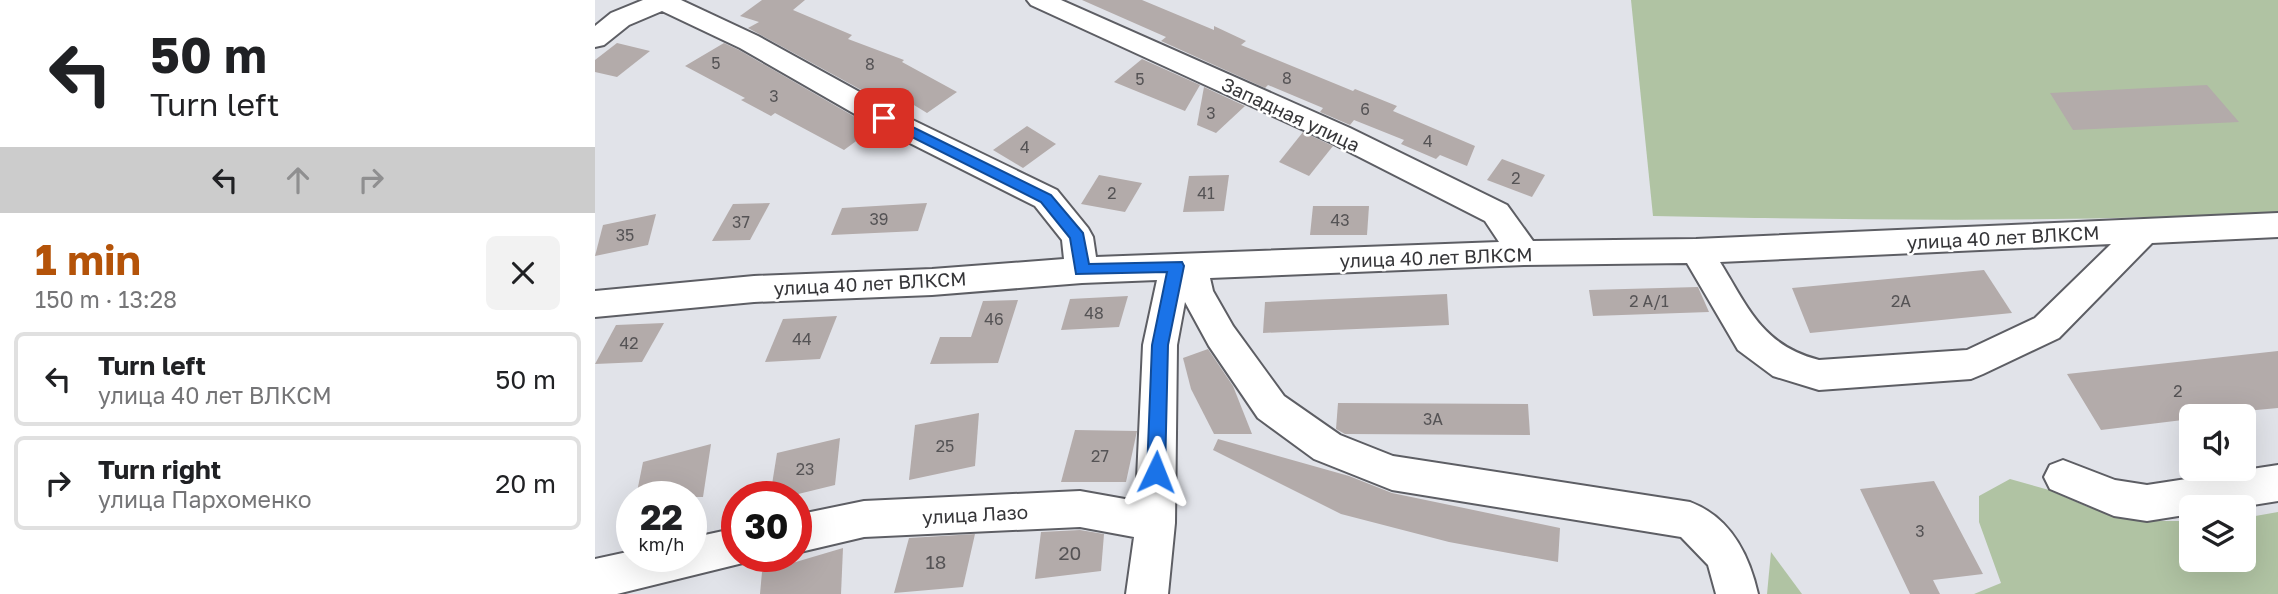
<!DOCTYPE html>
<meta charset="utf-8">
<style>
:root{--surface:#fff;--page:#f2f2f2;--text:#202124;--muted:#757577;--line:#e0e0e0;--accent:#b45309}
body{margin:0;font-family:"Golos Text",sans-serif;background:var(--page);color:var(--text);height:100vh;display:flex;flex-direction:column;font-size:26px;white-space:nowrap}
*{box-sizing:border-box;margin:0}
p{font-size:23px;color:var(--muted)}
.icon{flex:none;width:38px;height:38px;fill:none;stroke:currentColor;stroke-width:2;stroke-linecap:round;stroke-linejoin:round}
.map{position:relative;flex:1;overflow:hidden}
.sheet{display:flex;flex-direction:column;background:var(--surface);width:595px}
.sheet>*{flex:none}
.top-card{background:#fff;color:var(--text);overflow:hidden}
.controls{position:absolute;left:1584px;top:404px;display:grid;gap:14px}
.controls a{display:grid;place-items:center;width:77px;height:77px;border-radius:10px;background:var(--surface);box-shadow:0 7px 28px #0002;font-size:35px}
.speed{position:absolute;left:21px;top:481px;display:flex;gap:14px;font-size:35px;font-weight:700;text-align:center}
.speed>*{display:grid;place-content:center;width:91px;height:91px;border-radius:50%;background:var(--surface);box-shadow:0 7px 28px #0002;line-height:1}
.speed small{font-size:18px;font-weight:400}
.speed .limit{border:10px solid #d22;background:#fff;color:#111}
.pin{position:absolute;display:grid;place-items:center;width:60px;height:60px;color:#fff;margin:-30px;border-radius:14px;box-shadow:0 4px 10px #0006}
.me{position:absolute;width:77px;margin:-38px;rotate:2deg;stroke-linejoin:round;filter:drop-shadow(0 0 5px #0008)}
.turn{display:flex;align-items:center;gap:24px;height:147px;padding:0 35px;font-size:32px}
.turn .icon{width:91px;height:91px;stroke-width:2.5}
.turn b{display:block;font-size:49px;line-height:60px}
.lanes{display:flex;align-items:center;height:66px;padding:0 35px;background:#0003;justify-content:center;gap:35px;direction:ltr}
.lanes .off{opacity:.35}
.round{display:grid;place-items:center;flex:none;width:74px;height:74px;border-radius:10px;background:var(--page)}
.summary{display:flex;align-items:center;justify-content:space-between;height:119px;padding:0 35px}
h1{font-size:42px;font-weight:700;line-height:52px;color:var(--accent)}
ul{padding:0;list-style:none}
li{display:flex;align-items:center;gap:21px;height:94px;margin:0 14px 10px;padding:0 21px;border:4px solid var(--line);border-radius:10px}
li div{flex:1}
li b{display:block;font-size:26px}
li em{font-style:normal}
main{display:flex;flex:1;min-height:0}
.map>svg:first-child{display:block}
.green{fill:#b0c3a3}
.building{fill:#b3abaa}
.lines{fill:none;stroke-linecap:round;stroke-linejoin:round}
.minor-casing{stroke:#5d5e64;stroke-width:4}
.minor{fill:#fff;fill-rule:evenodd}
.route{fill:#1a73e8;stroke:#114b97;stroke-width:2}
.labels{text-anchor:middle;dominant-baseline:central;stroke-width:5;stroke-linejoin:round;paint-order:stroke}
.number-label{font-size:16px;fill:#555355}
.street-label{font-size:19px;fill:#363639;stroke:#fff}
.near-number-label{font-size:19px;fill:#555355}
</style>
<main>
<section class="sheet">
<div class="top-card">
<div class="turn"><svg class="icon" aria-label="left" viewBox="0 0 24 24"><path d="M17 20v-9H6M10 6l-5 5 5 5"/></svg><div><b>50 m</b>Turn left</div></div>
<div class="lanes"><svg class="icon" aria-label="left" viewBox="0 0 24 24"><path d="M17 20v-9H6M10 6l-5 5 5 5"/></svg><svg class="icon off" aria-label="ahead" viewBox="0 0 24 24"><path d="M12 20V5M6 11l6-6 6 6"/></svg><svg class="icon off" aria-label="right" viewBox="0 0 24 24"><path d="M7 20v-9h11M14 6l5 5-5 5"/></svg></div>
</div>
<div class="summary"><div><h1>1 min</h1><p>150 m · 13:28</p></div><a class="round"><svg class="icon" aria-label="close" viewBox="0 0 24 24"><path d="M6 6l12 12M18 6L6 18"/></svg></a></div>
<ul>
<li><svg class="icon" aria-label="left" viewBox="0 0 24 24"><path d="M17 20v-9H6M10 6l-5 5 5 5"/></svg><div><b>Turn left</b><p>улица 40 лет ВЛКСМ</p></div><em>50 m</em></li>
<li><svg class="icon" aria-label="right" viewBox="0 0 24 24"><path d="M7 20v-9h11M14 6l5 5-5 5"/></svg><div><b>Turn right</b><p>улица Пархоменко</p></div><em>20 m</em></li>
</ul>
</section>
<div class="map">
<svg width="1683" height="594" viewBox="0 0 1683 594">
<rect width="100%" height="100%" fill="#e1e3e9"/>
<g class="green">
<path d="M1036,0H1683V212C1475,223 1267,220 1058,216Z"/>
<polygon points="1415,479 1454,490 1493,507 1542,521 1596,521 1596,560 1648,560 1649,518 1683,512 1683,594 1379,594 1406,583 1384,522 1384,496"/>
<polygon points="1176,552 1207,594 1172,594"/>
</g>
<g class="building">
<polygon points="167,0 210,0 198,10 257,35 253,39 309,60 307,62 362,92 332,113 314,102 303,110 153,28 164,22 145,16"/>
<polygon points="487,0 547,0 619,30 619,26 651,41 646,45 758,91 760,89 802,106 798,111 880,146 872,166 845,155 841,159 806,144 809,140 759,120 755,125 725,112 728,108 673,85 670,88 566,41 571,37"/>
<polygon points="22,43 55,51 22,77 0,72 0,60"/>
<polygon points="129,43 144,50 279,128 249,150 180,113 176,116 146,100 150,98 90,66"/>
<polygon points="547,59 605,85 590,111 519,82"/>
<polygon points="1612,85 1644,122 1478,130 1455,93"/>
<polygon points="609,87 650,106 621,133 602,125"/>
<polygon points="432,126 461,144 428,168 398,150"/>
<polygon points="708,132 738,146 714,176 684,162"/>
<polygon points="907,159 950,175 937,197 892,180"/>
<polygon points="504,175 547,183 530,212 486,204"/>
<polygon points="634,175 629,211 588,212 594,176"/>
<polygon points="175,203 155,240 117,241 138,204"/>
<polygon points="332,203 323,231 236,235 247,208"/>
<polygon points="718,206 774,206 772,235 715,235"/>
<polygon points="61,214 53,245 0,256 8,225"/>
<polygon points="1389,270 1417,313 1215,333 1197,288"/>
<polygon points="1103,287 1114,312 998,316 994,290"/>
<polygon points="852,294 854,325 668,333 670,302"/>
<polygon points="533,296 524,327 466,330 475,299"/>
<polygon points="423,300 403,363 335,364 345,337 376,337 388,301"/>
<polygon points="242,316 225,359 170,362 188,319"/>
<polygon points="69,323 47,362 0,364 21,325"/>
<polygon points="613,349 638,386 657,434 619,434 596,389 588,358"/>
<polygon points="1683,351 1683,408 1596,416 1596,419 1506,430 1472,374"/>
<polygon points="743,403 933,404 935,435 750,434 741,429"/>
<polygon points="384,413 380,466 314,480 320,425"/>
<polygon points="480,430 542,431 531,482 466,482"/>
<polygon points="245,438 240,485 191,497 175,497 182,453"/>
<polygon points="623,439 754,476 797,493 965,528 963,562 854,542 746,514 618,450"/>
<polygon points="116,444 108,497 41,497 48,462"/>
<polygon points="1339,481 1388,574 1338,580 1345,594 1315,594 1265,489"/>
<polygon points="485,530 509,534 506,571 440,579 446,532"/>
<polygon points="380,534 368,587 299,593 314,538"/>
<polygon points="248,548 246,594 165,594 167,572"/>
</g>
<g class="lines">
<g class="minor-casing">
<g id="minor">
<path d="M48,0H86L163,36L299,111L462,190L493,228L498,237L501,257L904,242L890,221L735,142L436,5L432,0H466L755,128L912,205L938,241L1101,239L1683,213V237L1557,243L1464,338L1388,374L1376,379L1224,390L1178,376L1143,350L1092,263L929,265L615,278L618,291L638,326L689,396L745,435L798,456L1095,502C1135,517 1154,554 1163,594H1121L1113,565L1086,537L797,490L719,459L663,418L614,346L590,302L582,345L580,523L573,594H531L539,537L485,527L269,537L201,553V515L269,501L485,491L541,501L548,345L562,280L487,283L337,295L159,302L0,317V291L159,276L337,269L469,259L467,240L440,206L279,125L145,48L67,11L34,25L9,45L0,47V26L16,13ZM1516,244L1440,318L1372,350L1224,360C1167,345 1154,309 1125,262Z"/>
<polygon points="1468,460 1520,480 1552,485 1683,465 1683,501 1639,508 1596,508 1596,514 1552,521 1519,516 1455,489 1449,477 1455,465"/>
<polygon points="142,528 142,556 158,556 156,561 22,594 0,594 0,559 37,551 37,556 96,556 96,538"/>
</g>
</g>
<use href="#minor" class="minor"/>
</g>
<polygon class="route" points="289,113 456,195 488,233 494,264 587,262 589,266 573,345 570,472 568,478 561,481 555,478 552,472 557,345 572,272 481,274 475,238 446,202 285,121 283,118"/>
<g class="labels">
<g class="number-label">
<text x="121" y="63">5</text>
<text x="275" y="64">8</text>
<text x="692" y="78">8</text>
<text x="545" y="79">5</text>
<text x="179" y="96">3</text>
<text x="770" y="109">6</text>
<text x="616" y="113">3</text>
<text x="833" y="141">4</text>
<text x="430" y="147">4</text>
<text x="921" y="178">2</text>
<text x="517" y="193">2</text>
<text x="611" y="193">41</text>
<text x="284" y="219">39</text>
<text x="745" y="220">43</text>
<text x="146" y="222">37</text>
<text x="30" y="235">35</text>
<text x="1054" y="301">2 А/1</text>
<text x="1306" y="301">2А</text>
<text x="499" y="313">48</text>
<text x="399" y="319">46</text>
<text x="207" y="339">44</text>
<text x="34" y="343">42</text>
<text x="1583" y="391">2</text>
<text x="838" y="419">3А</text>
<text x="350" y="446">25</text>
<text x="505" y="456">27</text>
<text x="210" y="469">23</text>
<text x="1325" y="531">3</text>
</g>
<g class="street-label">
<text transform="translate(696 114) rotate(25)">Западная улица</text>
<text transform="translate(1408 237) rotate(-3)">улица 40 лет ВЛКСМ</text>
<text transform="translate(841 257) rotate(-2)">улица 40 лет ВЛКСМ</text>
<text transform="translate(275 283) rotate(-3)">улица 40 лет ВЛКСМ</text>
<text transform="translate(380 514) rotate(-3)">улица Лазо</text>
</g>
<g class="near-number-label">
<text x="475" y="552">20</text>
<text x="341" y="561">18</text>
</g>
</g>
</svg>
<div class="controls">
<a><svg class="icon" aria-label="sound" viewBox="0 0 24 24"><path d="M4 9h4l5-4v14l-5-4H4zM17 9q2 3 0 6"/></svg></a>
<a><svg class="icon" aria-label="layers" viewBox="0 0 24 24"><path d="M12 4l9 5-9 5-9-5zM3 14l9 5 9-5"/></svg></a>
</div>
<div class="speed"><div>22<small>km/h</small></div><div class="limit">30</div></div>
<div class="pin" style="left:289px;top:118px;background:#d93025"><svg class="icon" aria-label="arrive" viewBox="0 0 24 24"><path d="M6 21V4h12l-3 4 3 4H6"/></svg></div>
<svg class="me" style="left:561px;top:472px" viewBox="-20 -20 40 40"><path d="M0-17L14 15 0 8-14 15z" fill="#1a73e8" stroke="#fff" stroke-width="4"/></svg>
</div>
</main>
